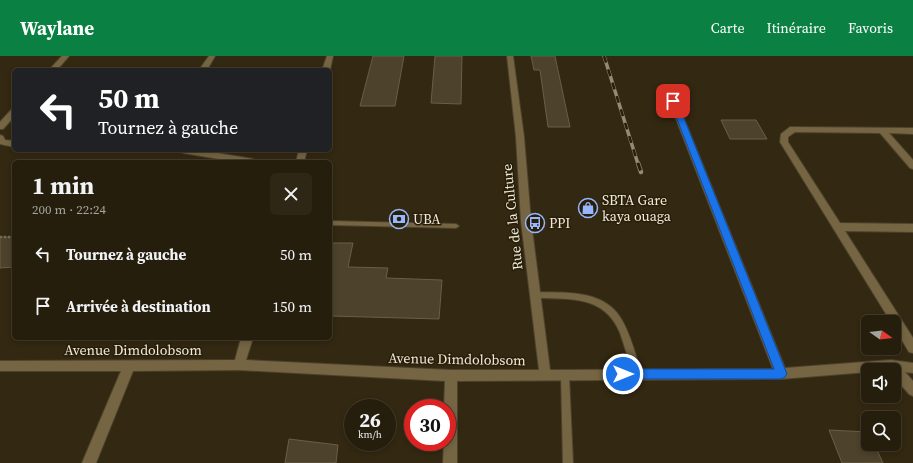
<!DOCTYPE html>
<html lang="fr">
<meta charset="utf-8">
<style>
:root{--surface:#261e0d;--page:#2e2716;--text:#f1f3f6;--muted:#a4a29d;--line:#423c2e;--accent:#0b8043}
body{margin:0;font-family:"Source Serif 4",serif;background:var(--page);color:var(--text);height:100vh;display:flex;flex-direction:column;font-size:15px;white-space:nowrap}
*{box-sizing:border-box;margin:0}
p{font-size:13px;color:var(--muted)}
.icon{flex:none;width:22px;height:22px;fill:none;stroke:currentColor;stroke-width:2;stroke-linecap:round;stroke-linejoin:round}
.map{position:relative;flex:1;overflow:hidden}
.drawer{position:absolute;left:12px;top:104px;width:320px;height:180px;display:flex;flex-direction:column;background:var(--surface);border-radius:6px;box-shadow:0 2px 6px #0003,0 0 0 1px var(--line)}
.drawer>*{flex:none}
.guide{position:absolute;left:12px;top:12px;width:320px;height:84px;border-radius:6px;box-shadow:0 2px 6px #0003,0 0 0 1px var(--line);background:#202124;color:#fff;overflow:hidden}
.needle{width:26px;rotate:104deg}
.tools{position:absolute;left:861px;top:259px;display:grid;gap:8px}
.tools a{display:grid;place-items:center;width:40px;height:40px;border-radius:6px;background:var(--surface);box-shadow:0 2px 6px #0003,0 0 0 1px var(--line);font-size:20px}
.speed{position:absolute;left:344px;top:343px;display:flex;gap:8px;font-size:20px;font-weight:700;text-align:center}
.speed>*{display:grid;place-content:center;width:52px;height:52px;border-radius:50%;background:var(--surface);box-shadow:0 2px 6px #0003,0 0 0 1px var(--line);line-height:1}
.speed small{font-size:10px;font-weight:400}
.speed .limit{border:6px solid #d22;background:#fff;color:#111}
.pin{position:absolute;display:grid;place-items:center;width:34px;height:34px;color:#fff;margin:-17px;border-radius:8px;box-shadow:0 2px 6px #0006}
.me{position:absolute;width:44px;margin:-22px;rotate:90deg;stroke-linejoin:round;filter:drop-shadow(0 0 3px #0008)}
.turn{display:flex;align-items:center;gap:14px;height:84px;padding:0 20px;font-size:18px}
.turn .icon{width:52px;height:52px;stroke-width:2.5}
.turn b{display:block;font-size:28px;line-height:34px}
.round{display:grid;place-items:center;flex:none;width:42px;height:42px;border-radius:6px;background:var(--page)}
.headline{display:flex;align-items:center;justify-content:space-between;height:68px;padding:0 20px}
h1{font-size:24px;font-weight:700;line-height:30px}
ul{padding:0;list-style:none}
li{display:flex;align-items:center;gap:12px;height:52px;padding:0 20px}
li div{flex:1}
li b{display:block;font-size:15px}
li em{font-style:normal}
header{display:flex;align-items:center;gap:24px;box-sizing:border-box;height:56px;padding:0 20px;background:var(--accent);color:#fff}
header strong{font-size:19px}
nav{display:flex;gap:22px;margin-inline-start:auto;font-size:14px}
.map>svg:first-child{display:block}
.building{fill:#4d422b;stroke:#6a5e46}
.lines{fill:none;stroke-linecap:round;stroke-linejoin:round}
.lane-casing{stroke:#4d432d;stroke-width:2}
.street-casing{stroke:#4d432d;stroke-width:2}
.path{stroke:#746b57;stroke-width:2.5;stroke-dasharray:2 2;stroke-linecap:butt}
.lane{fill:#756543;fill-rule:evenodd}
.street{fill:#756543;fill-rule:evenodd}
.rail-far1-casing{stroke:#938b79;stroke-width:3.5}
.rail-casing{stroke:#938b79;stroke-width:4.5}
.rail-far1{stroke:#291f08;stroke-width:2.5;stroke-dasharray:7;stroke-linecap:butt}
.rail{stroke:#291f08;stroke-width:3;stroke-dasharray:8;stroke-linecap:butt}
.route{fill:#1a73e8;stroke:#114b97}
.labels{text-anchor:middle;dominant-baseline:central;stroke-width:3;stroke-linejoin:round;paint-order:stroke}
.poi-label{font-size:14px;fill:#efe9db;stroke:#291f08;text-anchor:start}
.street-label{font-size:14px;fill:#efe9db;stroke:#291f08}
</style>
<header>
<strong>Waylane</strong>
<nav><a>Carte</a><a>Itinéraire</a><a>Favoris</a></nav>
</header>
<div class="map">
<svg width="913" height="407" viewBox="0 0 913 407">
<rect width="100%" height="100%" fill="#332811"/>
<g class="building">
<polygon points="373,0 404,0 395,50 360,50"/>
<polygon points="435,0 462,0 461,48 431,47"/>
<polygon points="531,0 555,0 570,71 548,71 540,14 534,14"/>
<polygon points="721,64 756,64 767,83 730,83"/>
<polygon points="0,181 14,181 14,211 0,212"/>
<polygon points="330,187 353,187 348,211 388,212 386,222 442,224 439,263 330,260"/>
<polygon points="829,374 868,376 868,388 874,388 883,407 842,407"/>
<polygon points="289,383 338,389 336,407 285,407"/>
</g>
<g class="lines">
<g class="lane-casing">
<g id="lane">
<polygon points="330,165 456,168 459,170 456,172 330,169"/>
<path d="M535,236C564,237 602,233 620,261C631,278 635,299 642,318L641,321L638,322L635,321C629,307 625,291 620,277C605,239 569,243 535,242L532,241L531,239L532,237Z"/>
<polygon points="565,315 568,316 569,319 573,407 563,407 561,319 562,316"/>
</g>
</g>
<g class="street-casing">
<g id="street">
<polygon points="62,0 69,0 57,14 49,14"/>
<polygon points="209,0 215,0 207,14 199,14"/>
<polygon points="327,0 333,0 330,14 322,14"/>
<polygon points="507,0 513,0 524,81 531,165 550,314 773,313 669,45 673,43 677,45 785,312 891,304 913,307 913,317 905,316 913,325 913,340 909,338 894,321 894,314 868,314 868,316 781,323 457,325 457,407 443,407 444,386 447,386 447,352 444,352 445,325 239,314 133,315 96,407 82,407 121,315 0,315 0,305 235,304 241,282 253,282 246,304 451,314 539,314 521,165 516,81"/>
<polygon points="11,54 14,54 14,61 3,73 0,73 0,66"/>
<polygon points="790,71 913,72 913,78 889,77 913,104 913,113 910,112 880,77 795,76 788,81 788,86 840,167 913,168 913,176 845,175 913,282 913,297 909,296 894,271 894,266 891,266 780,86 781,78"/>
<polygon points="0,79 3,80 5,84 14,85 14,91 0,88"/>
<polygon points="179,94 199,94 253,103 257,106 237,106 183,97"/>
<polygon points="299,94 307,94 304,106 296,106"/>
</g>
</g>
<polyline class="path" points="0,181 14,181"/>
<use href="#lane" class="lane"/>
<use href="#street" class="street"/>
<g class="rail-far1-casing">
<polyline id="rail-far1" points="604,0 638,108"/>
</g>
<g class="rail-casing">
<polyline id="rail" points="638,107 641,116"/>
</g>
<use href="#rail-far1" class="rail-far1"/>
<use href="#rail" class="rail"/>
</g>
<polygon class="route" points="671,43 677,45 787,318 785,321 781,323 623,323 619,322 618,318 619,315 623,313 774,313 670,45"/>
<defs>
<g id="shop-ring" transform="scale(1)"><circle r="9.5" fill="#291f08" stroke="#96b6fd" stroke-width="1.5"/><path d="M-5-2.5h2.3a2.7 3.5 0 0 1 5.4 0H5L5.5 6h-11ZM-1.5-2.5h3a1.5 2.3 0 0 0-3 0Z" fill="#96b6fd"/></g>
<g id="bank-ring" transform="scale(1)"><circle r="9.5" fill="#291f08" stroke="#96b6fd" stroke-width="1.5"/><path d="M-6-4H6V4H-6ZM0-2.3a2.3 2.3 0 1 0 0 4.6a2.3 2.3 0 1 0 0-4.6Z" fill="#96b6fd"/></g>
<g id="bus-ring" transform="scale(1)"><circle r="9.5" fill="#291f08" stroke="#96b6fd" stroke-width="1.5"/><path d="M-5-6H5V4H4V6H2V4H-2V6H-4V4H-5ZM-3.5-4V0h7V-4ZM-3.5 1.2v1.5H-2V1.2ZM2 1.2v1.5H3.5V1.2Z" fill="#96b6fd"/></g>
</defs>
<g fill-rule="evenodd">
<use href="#shop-ring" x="588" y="152"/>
<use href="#bank-ring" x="399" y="163"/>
<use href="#bus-ring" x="535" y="167"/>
</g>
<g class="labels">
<g class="poi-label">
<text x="602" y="144">SBTA Gare<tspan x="602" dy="16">kaya ouaga</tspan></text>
<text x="413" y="163">UBA</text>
<text x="549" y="167">PPI</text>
</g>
<g class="street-label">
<text transform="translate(512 161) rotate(-96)">Rue de la Culture</text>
<text x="133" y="294">Avenue Dimdolobsom</text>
<text transform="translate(457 303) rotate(1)">Avenue Dimdolobsom</text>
</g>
</g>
</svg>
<div class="tools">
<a><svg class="needle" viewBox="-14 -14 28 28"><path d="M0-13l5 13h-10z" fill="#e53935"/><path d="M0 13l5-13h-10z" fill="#a4a29d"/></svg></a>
<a><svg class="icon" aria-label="sound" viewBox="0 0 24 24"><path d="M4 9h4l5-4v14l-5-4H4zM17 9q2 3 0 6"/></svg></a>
<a><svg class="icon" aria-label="search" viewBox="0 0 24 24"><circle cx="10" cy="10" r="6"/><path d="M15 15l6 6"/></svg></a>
</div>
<div class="speed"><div>26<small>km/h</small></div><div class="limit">30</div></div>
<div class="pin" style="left:673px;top:45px;background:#d93025"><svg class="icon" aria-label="arrive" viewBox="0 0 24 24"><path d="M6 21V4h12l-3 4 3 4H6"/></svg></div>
<svg class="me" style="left:623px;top:318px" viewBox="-20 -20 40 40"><circle r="17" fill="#1a73e8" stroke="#fff" stroke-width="3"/><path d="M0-11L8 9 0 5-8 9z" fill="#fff"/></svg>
<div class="guide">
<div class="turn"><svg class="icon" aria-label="left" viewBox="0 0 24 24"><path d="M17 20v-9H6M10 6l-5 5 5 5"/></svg><div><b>50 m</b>Tournez à gauche</div></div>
</div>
<section class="drawer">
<div class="headline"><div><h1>1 min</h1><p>200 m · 22:24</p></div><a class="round"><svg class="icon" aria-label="close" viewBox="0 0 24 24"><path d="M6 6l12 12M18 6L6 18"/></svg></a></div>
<ul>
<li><svg class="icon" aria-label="left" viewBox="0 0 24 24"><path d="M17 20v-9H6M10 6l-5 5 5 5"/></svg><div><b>Tournez à gauche</b></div><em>50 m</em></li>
<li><svg class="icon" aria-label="arrive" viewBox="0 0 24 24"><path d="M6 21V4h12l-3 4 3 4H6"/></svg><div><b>Arrivée à destination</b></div><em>150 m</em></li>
</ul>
</section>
</div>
